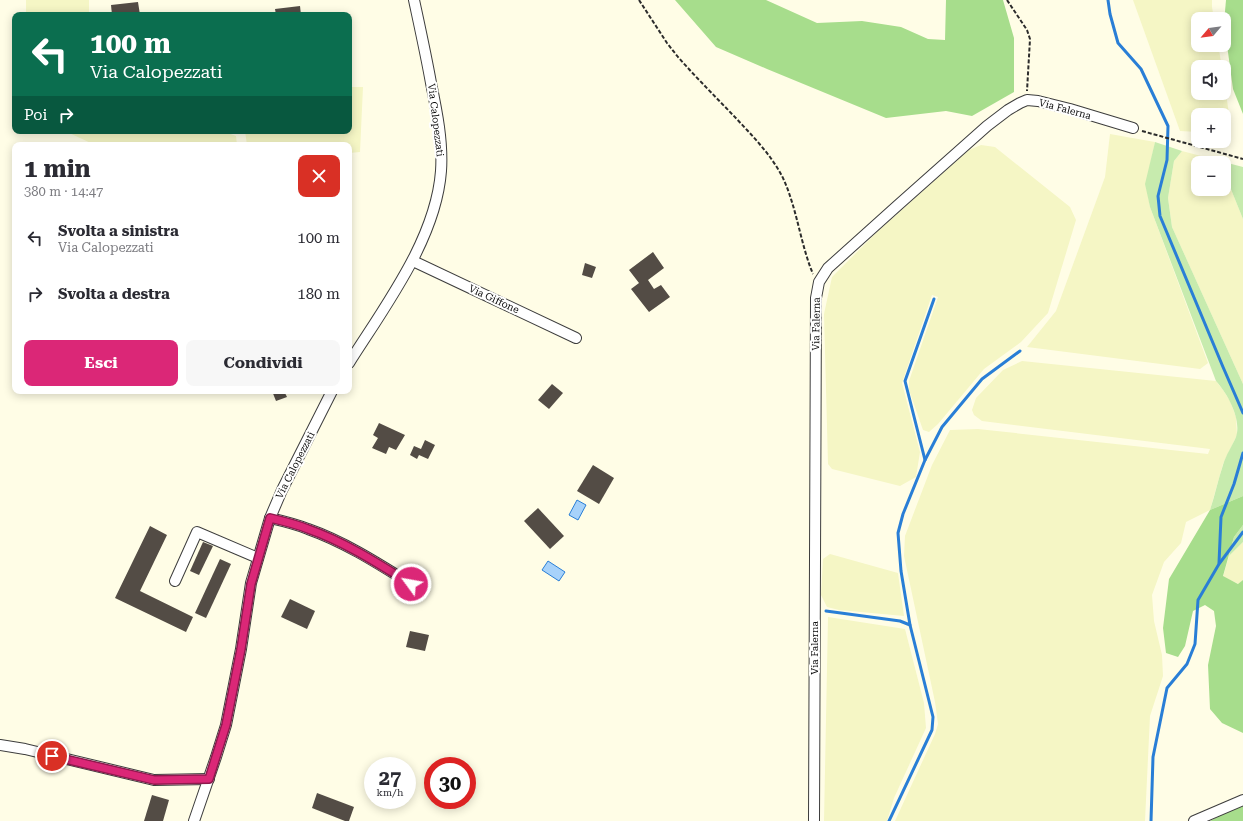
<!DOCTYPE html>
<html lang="it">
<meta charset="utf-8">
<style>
:root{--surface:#fff;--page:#f7f7f7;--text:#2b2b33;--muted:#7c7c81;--accent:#db2777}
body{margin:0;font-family:"Roboto Serif",serif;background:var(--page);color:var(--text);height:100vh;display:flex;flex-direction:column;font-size:15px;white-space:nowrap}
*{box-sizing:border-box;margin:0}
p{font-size:13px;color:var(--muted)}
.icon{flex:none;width:22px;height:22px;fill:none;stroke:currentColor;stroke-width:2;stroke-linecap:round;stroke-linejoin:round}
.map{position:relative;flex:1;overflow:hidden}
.side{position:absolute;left:12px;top:142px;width:340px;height:252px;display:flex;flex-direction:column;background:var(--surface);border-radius:8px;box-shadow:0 2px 10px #0003}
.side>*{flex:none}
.banner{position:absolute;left:12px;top:12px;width:340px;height:122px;border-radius:8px;box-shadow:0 2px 10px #0003;background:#0b6e4f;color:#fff;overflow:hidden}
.needle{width:26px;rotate:241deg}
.tools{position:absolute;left:1191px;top:12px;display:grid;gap:8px}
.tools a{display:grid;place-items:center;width:40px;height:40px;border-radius:8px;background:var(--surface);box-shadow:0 2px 10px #0003;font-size:20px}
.speed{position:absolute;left:364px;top:757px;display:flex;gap:8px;font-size:20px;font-weight:700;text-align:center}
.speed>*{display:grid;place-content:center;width:52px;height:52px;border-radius:50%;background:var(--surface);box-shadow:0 2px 10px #0003;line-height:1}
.speed small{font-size:10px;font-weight:400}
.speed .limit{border:6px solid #d22;background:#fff;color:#111}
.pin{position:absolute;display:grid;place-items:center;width:34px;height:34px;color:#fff;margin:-17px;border:2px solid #fff;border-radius:50%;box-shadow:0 1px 4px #0007}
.me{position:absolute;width:44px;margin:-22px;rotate:302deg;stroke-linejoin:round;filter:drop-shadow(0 0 3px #0008)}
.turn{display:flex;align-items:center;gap:14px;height:84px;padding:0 12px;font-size:18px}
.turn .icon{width:52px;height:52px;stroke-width:2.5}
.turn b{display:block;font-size:28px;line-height:34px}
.then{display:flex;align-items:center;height:38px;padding:0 12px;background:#0003;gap:8px;font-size:15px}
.round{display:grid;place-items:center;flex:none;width:42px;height:42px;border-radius:8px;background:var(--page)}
.headline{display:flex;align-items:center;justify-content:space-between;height:68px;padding:0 12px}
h1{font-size:24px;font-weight:700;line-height:30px}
.button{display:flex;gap:8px;margin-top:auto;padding:8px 12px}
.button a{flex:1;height:46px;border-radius:8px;background:var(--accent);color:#fff;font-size:16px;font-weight:700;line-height:46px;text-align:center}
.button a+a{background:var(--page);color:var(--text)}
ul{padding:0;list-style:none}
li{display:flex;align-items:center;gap:12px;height:56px;padding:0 12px}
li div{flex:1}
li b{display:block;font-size:15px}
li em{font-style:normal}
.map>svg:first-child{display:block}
.farmland{fill:#f5f6c5}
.green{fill:#c7ebae}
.forest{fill:#a7dd8c}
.water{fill:#a7d2fa;stroke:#297ed6}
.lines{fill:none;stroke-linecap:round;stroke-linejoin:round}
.stream{stroke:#297ed6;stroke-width:3}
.building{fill:#534c45}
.minor-casing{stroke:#3d3d3d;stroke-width:12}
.path{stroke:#2c2c2c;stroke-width:2;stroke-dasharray:4 2;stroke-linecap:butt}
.minor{stroke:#fff;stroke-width:10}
.route-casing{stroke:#8e194d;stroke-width:10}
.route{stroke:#db2777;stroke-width:7}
.labels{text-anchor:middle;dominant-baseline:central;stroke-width:4;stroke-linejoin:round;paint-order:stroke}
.street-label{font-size:10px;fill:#0a0a0a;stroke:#fff}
</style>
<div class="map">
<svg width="1243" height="821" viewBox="0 0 1243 821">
<rect width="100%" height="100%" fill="#fffde6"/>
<g class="farmland">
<rect x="26" y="0" width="63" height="15"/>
<polygon points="1133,0 1212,0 1212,7 1214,19 1198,19 1198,45 1218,45 1222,67 1198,67 1198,93 1224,93 1224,81 1231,127 1224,132 1224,115 1198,115 1198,132 1180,131"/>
<polygon points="349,87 363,87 360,152 349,153 349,145 247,145 245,131 349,131"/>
<polygon points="65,131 222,131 236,136 237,145 95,145"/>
<polygon points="1110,134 1155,142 1146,184 1150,207 1208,363 1200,369 1027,347 1056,311 1105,177"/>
<polygon points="981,145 995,147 1070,207 1076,220 1048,313 1021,342 984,369 938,424 929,432 923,430 909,390 909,381 938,297 932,295 902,383 920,452 916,477 900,486 832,469 828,464 824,314 832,277 876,233 969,150"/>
<polygon points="1182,151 1220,161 1220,163 1198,163 1198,189 1224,189 1224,172 1243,219 1243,384 1172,227 1168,198 1174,161"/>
<polygon points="1022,361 1216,381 1223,390 1230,401 1236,417 1237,435 1223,464 1210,510 1186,522 1181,543 1164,562 1152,595 1154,621 1162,655 1163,676 1150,716 1145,821 895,821 935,734 938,724 935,702 904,556 905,536 932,465 950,430 978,429 1208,454 1210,449 982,421 974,415 972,410 976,398 1003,370"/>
<polygon points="1243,542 1243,580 1239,584 1223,577 1229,556"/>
<polygon points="830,554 898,573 904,616 839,610 827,607 821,595 823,559"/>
<polygon points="828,617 905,629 924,703 926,728 894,798 887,821 824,821"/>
</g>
<g class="green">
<path d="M1155,142L1182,151L1174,161L1168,198L1172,227L1243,384V496L1210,510C1215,495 1218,480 1223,465C1226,455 1232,446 1236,437C1242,419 1227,393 1216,381L1150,207L1145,184Z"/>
<polygon points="1220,161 1243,167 1243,219 1224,172 1224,163 1220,163"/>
<polygon points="1243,525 1243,542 1229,556 1234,537"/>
</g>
<g class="forest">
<polygon points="675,0 766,0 817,23 862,21 901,27 928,39 945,40 946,0 1003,0 1014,38 1014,92 972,116 946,111 886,118 767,69 716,47"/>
<polygon points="1226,0 1243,0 1243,114 1233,89 1224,23"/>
<polygon points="1243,496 1243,525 1234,537 1223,576 1238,584 1243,580 1243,733 1222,723 1210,709 1208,665 1216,626 1214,611 1205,605 1193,611 1185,646 1178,657 1166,653 1163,628 1169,579 1210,510"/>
<polygon points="1243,803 1243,821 1210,821"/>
</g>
<g class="water">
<polygon points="577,500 586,505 578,520 569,515"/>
<polygon points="548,561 565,572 559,581 542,570"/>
</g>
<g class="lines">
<g class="stream">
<polyline points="1108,0 1110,14 1118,43 1141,69 1168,126 1167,160 1158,196 1160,216 1223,367 1243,413"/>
<polyline points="925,460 905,381 934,299"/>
<polyline points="1219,563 1221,517 1234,484 1243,453"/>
<polyline points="826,611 900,621 910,625"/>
<polyline points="889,821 932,730 933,717 910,625 901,571 898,533 903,514 925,460 942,427 982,379 1020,351"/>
<polyline points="1151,821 1153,757 1167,688 1187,664 1195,644 1198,600 1219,564 1243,532"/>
</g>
</g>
<g class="building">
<polygon points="138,2 140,15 112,15 111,5"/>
<polygon points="300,6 301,15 276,15 275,9"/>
<polygon points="653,252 664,268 648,280 654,289 661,285 670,297 649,312 631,289 639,283 629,270"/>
<polygon points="585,263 596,267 592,278 582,275"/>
<polygon points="552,384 563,393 549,409 538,400"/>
<polygon points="272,391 284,391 287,397 276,401"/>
<polygon points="379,423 405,435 396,450 389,447 386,454 372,448 378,438 373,435"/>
<polygon points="425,440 435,445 428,459 419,455 417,459 410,455 414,446 421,449"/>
<polygon points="593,465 614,478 599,504 577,491"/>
<polygon points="538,508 564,536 550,549 524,521"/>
<polygon points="150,526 167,535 140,591 193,617 186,632 115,598"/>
<polygon points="203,542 213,546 199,575 190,571"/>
<polygon points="220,559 231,564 206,618 195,613"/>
<polygon points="290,599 315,611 307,629 281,617"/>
<polygon points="410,631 429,635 425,651 406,647"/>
<polygon points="317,793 354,807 349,821 345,821 312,808"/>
<polygon points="152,795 169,800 163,821 144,821"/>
</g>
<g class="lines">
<g class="minor-casing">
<g id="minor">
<polyline points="413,261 576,338"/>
<path d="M349,363C385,306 436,239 441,171C443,142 437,112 431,83C426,55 420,28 414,0"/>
<path d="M270,518C283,521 296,524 308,529C345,542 379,564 411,584"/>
<polyline points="175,581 197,532 258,558"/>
<polyline points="0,745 25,749 154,780 209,779"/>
<polyline points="194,821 216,757 226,725 241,649 251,583 270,518 282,490 332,391"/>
<polyline points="814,821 816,298 819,282 828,268 897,206 987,126 1008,110 1020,103 1027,100 1038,101 1070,109 1133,128"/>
<polyline points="1194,821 1243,800"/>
</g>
</g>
<g class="path">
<path d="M639,0L667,43L678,57C700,82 724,105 747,130C760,144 773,159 782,176C797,207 800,243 813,274"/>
<polyline points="1007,0 1027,30 1030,39 1027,91"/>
<polyline points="1142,131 1243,159"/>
</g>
<use href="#minor" class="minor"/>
</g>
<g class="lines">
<g class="route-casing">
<path id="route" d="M52,756L154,780L209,779L226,725L241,649L251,584L270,518C283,521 296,524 308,529C345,542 379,564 411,584"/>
</g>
<use href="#route" class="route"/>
</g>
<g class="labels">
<g class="street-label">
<text transform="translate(1065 109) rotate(15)">Via Falerna</text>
<text transform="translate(436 120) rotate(83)">Via Calopezzati</text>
<text transform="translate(494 299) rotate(25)">Via Giffone</text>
<text transform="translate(816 324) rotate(-89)">Via Falerna</text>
<text transform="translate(295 465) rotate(-63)">Via Calopezzati</text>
<text transform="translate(814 648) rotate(-90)">Via Falerna</text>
</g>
</g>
</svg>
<div class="tools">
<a><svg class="needle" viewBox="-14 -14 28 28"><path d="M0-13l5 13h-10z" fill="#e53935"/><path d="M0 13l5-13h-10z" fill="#7c7c81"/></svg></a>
<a><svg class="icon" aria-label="sound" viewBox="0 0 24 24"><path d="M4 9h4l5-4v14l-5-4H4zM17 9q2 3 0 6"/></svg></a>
<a>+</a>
<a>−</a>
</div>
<div class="speed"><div>27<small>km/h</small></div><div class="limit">30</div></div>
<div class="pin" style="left:52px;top:756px;background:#d93025"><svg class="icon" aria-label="arrive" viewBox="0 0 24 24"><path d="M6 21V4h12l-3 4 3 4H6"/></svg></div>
<svg class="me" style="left:411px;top:584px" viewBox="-20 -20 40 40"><circle r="17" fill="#db2777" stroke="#fff" stroke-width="3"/><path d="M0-11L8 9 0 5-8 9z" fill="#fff"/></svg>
<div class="banner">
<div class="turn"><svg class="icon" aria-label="left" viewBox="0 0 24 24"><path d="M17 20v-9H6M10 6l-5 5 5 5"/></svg><div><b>100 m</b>Via Calopezzati</div></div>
<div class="then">Poi<svg class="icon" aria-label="right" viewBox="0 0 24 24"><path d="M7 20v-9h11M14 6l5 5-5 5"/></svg></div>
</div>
<section class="side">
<div class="headline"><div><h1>1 min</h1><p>380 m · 14:47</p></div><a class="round" style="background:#d93025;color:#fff"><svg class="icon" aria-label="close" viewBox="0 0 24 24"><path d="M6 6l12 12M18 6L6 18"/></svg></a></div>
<ul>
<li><svg class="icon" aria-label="left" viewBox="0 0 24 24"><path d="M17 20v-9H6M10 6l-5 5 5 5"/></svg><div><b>Svolta a sinistra</b><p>Via Calopezzati</p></div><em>100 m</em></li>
<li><svg class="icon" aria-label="right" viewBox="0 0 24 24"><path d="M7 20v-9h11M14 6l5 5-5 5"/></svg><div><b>Svolta a destra</b></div><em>180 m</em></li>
</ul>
<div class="button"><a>Esci</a><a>Condividi</a></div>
</section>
</div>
